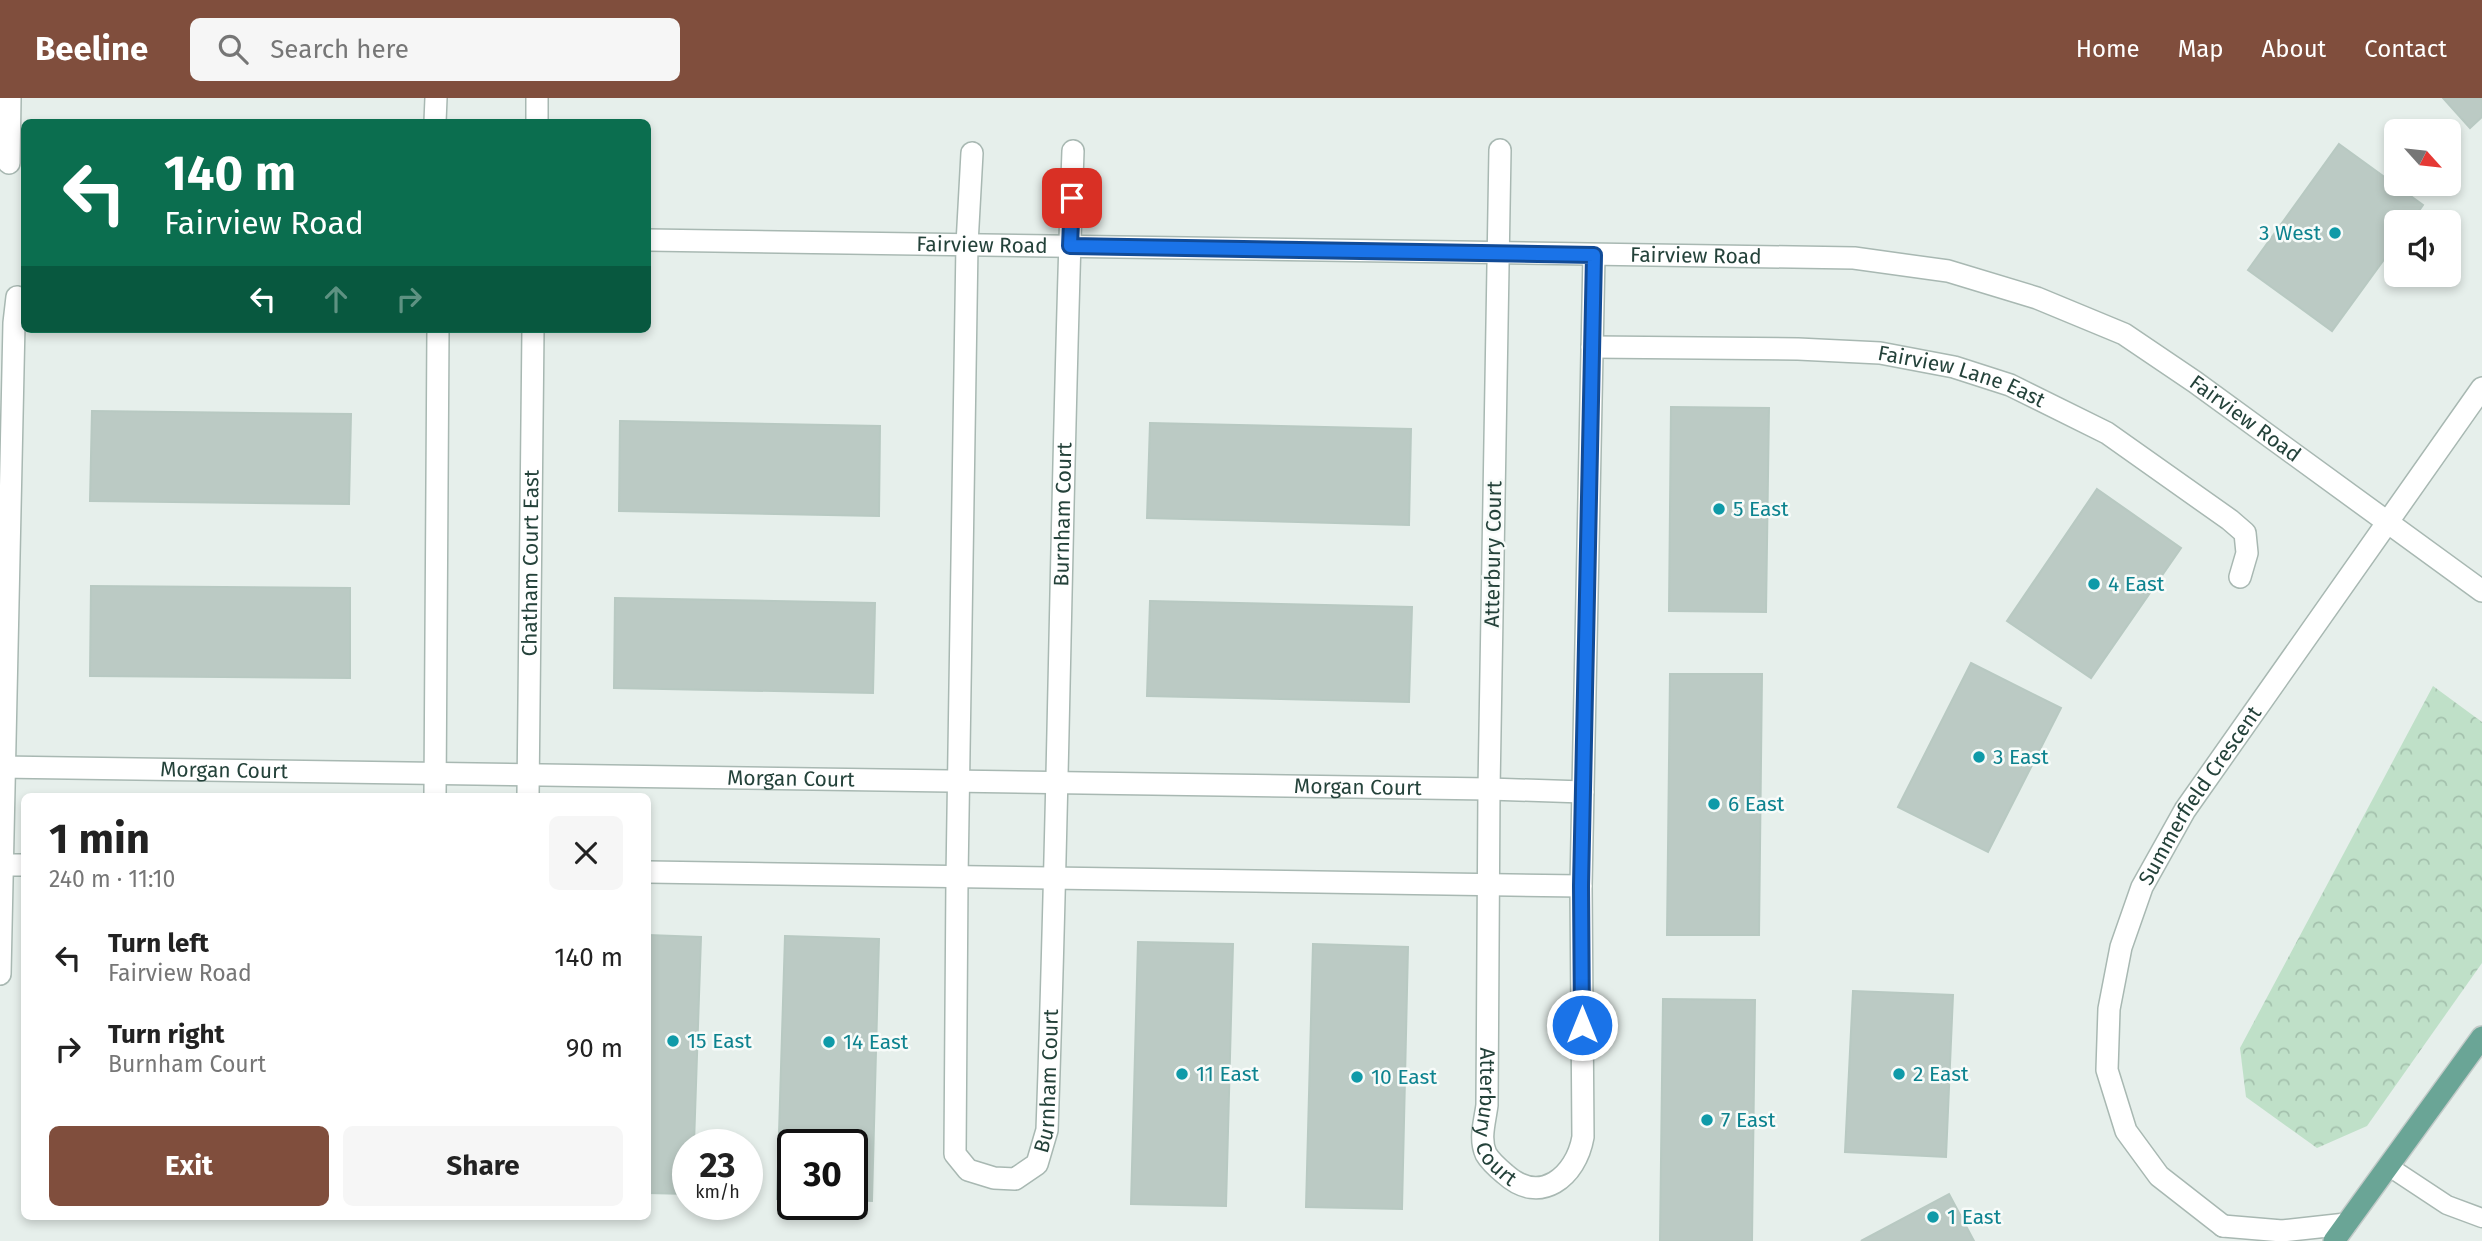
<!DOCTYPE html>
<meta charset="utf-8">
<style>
:root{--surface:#fff;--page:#f6f6f6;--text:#222;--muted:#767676;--accent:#804e3d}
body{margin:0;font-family:"Fira Sans",sans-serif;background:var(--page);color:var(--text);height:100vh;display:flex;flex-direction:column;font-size:26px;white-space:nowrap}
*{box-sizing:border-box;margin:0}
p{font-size:23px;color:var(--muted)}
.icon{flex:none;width:38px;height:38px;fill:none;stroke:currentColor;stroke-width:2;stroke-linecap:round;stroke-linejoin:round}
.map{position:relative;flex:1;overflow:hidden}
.sheet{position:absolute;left:21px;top:695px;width:630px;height:427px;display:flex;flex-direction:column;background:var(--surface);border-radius:10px;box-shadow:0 4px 10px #0003}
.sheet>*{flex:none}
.banner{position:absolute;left:21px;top:21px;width:630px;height:214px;border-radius:10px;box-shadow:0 4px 10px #0003;background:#0b6e4f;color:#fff;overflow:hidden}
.needle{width:46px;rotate:117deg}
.tools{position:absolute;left:2384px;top:21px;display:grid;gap:14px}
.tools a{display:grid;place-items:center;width:77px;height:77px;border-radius:10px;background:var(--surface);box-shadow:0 4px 10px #0003;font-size:35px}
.speed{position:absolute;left:672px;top:1031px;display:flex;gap:14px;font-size:35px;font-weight:700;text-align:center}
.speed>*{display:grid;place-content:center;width:91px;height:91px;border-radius:50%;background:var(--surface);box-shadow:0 4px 10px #0003;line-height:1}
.speed small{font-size:18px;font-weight:400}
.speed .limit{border:4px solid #111;border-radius:10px;background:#fff;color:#111}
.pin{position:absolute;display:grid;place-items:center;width:60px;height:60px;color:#fff;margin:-30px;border-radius:14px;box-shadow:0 4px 10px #0006}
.me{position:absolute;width:77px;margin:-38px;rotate:0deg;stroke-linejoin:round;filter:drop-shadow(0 0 5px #0008)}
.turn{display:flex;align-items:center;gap:24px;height:147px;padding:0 28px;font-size:32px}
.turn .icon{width:91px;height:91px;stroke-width:2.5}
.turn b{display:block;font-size:49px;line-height:60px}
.lanes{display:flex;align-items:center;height:66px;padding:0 28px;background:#0003;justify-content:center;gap:35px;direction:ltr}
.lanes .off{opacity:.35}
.round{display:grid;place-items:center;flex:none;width:74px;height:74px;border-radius:10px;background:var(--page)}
.head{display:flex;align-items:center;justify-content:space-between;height:119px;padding:0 28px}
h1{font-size:42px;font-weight:700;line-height:52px}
.button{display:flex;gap:14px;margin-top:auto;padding:14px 28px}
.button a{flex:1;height:80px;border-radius:10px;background:var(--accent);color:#fff;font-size:28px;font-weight:700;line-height:80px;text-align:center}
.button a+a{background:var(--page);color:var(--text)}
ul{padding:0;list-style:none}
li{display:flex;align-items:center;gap:21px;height:91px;padding:0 28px}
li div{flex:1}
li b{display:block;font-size:26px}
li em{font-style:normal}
header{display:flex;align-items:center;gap:42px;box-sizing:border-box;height:98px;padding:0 35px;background:var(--accent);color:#fff}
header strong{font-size:33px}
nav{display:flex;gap:38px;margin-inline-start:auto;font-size:24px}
.search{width:490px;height:63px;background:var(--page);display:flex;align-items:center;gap:18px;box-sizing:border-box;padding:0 24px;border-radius:10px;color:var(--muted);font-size:26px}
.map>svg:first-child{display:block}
.forest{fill:url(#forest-crowns)}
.building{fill:#bbcac4;stroke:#b8c9c2;stroke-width:2}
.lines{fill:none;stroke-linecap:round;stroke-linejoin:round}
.lane-casing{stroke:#a8b8b2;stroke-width:21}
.street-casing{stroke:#a8b8b2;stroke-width:24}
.primary-casing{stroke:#c2cac8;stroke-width:24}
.lane{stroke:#fff;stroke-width:18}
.street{stroke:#fff;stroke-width:21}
.primary{stroke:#6aa596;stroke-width:21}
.route-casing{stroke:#114b97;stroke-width:18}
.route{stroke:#1a73e8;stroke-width:12}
.culture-dot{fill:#0f9aa8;stroke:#f7fbf9;stroke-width:2.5}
.labels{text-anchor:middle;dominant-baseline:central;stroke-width:5;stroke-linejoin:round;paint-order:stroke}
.culture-label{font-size:21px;fill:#0d838f;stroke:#f7fbf9;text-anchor:start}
.street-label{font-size:21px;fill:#24423a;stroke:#f7fbf9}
</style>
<header>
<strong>Beeline</strong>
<div class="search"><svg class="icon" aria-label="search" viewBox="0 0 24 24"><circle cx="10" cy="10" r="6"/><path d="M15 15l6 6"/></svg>Search here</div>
<nav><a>Home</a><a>Map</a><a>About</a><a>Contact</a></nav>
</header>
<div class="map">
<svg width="2482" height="1143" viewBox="0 0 2482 1143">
<defs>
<pattern id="forest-crowns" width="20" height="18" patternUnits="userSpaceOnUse" patternTransform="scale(1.75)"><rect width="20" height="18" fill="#bfe0c8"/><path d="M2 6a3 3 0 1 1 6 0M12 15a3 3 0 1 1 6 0" fill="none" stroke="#a4c1ad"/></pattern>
</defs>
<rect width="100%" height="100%" fill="#e6efeb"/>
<polygon class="forest" points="2433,588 2482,624 2482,865 2367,1028 2317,1050 2246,999 2240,950"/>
<g class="building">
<polygon points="2443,0 2482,0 2482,19 2470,30"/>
<polygon points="2339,46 2423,107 2411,124 2396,124 2396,145 2332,233 2248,172"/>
<polygon points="1671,309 1769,310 1766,514 1669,513"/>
<polygon points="92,313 351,316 349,406 90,403"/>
<polygon points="620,323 880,328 879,418 619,413"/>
<polygon points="1150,325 1411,331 1409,427 1147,420"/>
<polygon points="2097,391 2181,450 2091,580 2007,523"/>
<polygon points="91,488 350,490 350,580 90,578"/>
<polygon points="615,500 875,505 873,595 614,590"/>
<polygon points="1150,503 1412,509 1409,604 1147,598"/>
<polygon points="1971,565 2061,610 1988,754 1898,709"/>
<polygon points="1670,576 1762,576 1759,837 1667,837"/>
<polygon points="648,837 701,839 694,1046 688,1046 688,1096 648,1095"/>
<polygon points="785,838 879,841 872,1103 852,1102 852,1046 793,1046 793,1101 777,1101"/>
<polygon points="1138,844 1233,846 1226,1108 1131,1106"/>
<polygon points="1313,846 1408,849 1402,1111 1306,1109"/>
<polygon points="1853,893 1953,897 1946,1059 1845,1054"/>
<polygon points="1663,901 1755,902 1752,1143 1660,1143"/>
<polygon points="1949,1096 1974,1143 1861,1143"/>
</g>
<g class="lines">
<g class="lane-casing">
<polyline id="lane" points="2388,1068 2447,1107 2482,1120"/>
</g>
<g class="street-casing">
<g id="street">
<polyline points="435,24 436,0"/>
<polyline points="537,24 537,0"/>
<path id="s1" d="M1500,52L1489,691L1487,1007C1485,1023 1479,1041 1486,1056C1490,1063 1499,1071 1505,1076C1540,1108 1576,1079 1583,1039L1581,788L1594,157"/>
<path id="s2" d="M972,55L967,146L957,780L955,1056L968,1072L994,1080L1015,1081L1037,1066L1047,1032C1059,706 1061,379 1073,53"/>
<polyline points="9,65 10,0"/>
<path id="s3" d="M648,142L1854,160L1948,173L2037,200L2124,236L2195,284L2482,493"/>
<path id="s4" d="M1592,249L1798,251L1880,255L1954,269L2010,287L2107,335L2230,422L2245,435L2247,455L2240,479"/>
<path id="s5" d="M0,669L1489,691L1583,694"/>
<polyline points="435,698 438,231"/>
<path id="s6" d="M528,698L533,231"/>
<polyline points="0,767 24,767"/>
<polyline points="648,774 1581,788"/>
<polyline points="0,876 14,225 17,199"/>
<path id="s7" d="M2223,1128L2159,1078L2126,1033L2107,972L2109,911L2121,849L2142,789L2185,712L2482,290"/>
<polyline points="2223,1128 2282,1133 2346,1126"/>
</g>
</g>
<g class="primary-casing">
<polyline id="primary" points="2334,1143 2482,939"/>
</g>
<use href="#lane" class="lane"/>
<use href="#street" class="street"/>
<use href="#primary" class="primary"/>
</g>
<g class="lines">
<g class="route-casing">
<polyline id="route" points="1072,100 1070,148 1594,157 1581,788 1582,927"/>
</g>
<use href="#route" class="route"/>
</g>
<g class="culture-dot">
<circle cx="2335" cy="135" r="7"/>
<circle cx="1719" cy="411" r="7"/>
<circle cx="2094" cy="486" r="7"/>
<circle cx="1979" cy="659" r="7"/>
<circle cx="1714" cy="706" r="7"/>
<circle cx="673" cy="943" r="7"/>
<circle cx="829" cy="944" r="7"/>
<circle cx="1182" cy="976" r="7"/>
<circle cx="1899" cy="976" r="7"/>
<circle cx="1357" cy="979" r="7"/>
<circle cx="1707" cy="1022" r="7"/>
<circle cx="1933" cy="1119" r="7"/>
</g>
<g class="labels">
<g class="culture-label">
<text x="2321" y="135" text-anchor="end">3 West</text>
<text x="1733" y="411">5 East</text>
<text x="2108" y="486">4 East</text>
<text x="1993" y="659">3 East</text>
<text x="1728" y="706">6 East</text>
<text x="687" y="943">15 East</text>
<text x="843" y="944">14 East</text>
<text x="1196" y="976">11 East</text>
<text x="1913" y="976">2 East</text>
<text x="1371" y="979">10 East</text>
<text x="1721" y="1022">7 East</text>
<text x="1947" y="1119">1 East</text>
</g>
<g class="street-label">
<text stroke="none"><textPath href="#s3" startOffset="334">Fairview Road</textPath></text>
<text stroke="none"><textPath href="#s3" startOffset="1048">Fairview Road</textPath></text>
<text stroke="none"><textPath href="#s4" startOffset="373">Fairview Lane East</textPath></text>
<text stroke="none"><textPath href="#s3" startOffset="1636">Fairview Road</textPath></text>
<text stroke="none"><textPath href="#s2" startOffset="1748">Burnham Court</textPath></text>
<text transform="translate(1493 456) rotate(-89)">Atterbury Court</text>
<text stroke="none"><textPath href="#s6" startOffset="233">Chatham Court East</textPath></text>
<text stroke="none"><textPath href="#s5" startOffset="224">Morgan Court</textPath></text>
<text stroke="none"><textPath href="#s5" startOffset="791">Morgan Court</textPath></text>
<text stroke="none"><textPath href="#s5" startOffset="1358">Morgan Court</textPath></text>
<text stroke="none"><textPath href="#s7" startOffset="497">Summerfield Crescent</textPath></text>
<text stroke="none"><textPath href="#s2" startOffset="1181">Burnham Court</textPath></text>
<text stroke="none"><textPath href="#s1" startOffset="971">Atterbury Court</textPath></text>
</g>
</g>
</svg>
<div class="tools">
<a><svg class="needle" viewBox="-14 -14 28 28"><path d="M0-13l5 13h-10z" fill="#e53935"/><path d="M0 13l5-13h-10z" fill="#767676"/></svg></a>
<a><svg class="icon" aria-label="sound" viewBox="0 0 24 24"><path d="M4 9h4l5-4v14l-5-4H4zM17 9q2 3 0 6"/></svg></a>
</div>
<div class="speed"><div>23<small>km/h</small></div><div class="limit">30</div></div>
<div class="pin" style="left:1072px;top:100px;background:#d93025"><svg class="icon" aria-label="arrive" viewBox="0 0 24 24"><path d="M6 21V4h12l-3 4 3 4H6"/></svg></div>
<svg class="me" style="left:1582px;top:927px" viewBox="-20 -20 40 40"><circle r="17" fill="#1a73e8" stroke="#fff" stroke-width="3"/><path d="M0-11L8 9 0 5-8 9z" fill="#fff"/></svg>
<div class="banner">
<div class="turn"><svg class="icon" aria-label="left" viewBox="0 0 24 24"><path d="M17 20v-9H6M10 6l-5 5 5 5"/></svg><div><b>140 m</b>Fairview Road</div></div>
<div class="lanes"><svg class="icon" aria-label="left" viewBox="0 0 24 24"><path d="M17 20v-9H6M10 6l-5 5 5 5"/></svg><svg class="icon off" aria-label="ahead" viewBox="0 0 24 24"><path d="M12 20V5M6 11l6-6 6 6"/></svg><svg class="icon off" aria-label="right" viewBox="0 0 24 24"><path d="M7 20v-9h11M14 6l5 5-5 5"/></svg></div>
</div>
<section class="sheet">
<div class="head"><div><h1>1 min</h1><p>240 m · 11:10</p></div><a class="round"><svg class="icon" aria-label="close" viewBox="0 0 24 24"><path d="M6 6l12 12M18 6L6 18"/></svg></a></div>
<ul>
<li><svg class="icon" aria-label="left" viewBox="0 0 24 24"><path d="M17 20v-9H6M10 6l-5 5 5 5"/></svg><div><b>Turn left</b><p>Fairview Road</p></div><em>140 m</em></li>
<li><svg class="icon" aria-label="right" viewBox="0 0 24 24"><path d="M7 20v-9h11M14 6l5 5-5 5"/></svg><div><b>Turn right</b><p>Burnham Court</p></div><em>90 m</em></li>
</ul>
<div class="button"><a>Exit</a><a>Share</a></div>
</section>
</div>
